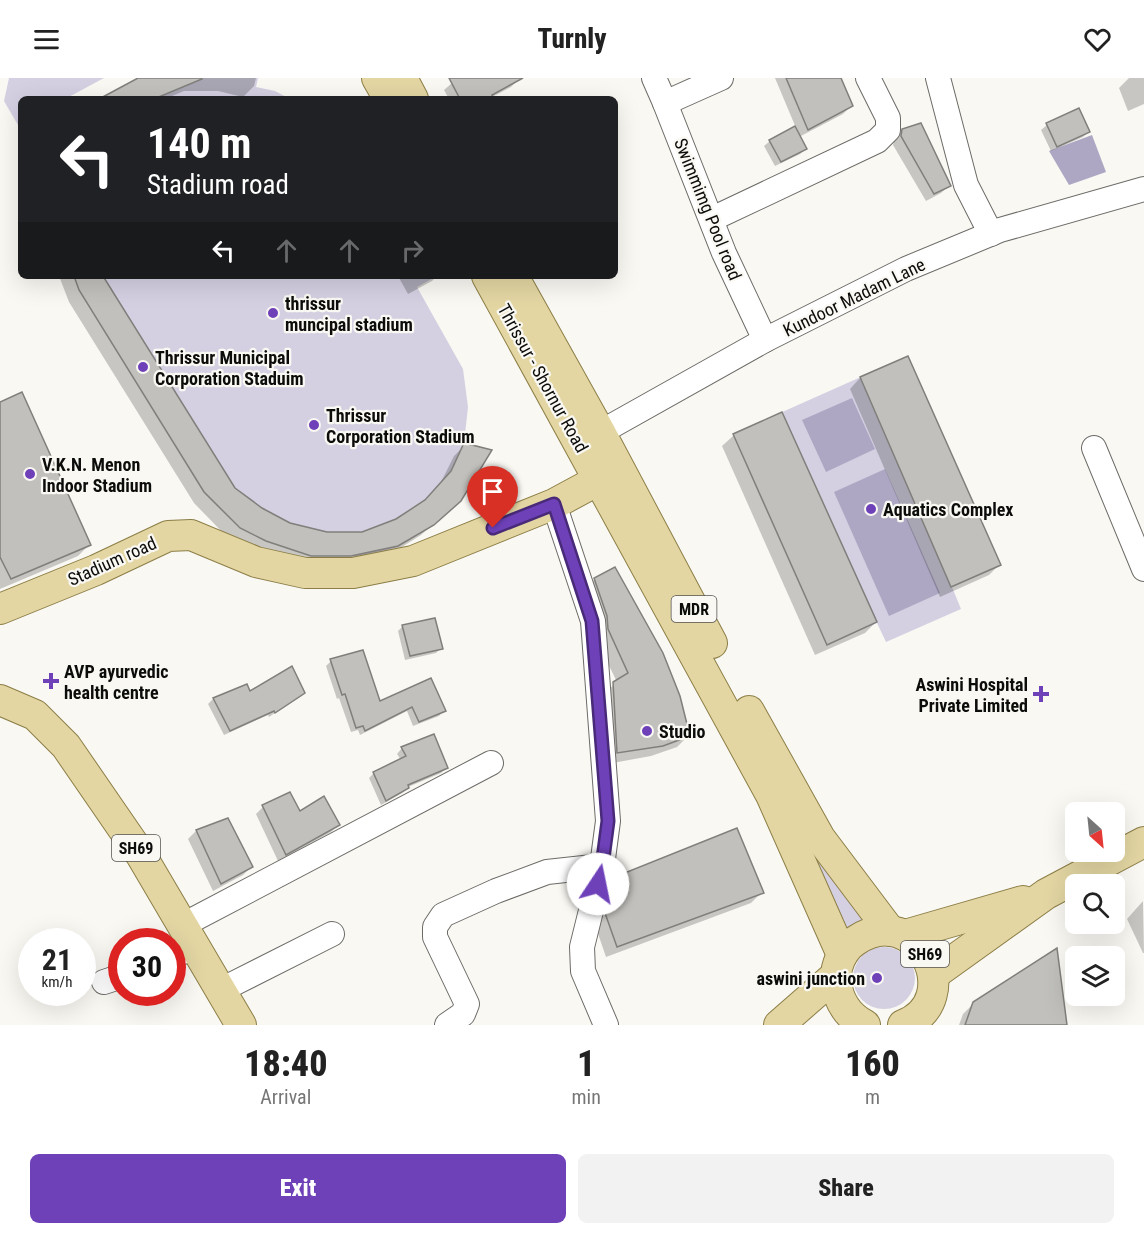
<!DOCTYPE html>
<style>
:root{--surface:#fff;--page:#f2f2f2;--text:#222;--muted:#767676;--accent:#6e41b9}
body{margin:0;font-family:"Roboto Condensed",sans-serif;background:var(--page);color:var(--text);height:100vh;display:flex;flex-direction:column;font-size:22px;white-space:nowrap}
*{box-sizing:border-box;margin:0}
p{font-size:20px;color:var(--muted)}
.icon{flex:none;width:33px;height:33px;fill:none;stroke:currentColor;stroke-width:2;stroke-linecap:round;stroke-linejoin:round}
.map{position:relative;height:947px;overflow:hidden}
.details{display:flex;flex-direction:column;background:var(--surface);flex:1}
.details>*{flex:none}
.hud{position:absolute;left:18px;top:18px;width:600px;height:183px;border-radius:9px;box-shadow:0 6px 24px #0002;background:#202124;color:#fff;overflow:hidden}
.needle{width:39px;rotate:153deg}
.tools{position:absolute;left:1065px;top:724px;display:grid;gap:12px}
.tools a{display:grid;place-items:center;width:60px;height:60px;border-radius:9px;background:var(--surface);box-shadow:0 6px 24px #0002;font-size:30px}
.speed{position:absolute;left:18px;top:850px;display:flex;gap:12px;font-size:30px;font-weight:700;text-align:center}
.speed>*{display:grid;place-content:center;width:78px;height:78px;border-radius:50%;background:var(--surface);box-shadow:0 6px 24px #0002;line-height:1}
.speed small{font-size:15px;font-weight:400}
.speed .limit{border:9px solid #d22;background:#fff;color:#111}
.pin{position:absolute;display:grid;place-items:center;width:51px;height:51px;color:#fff;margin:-62px -26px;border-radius:50% 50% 50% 0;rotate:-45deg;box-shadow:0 0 6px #0007}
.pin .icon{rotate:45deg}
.me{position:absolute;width:66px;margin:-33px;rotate:11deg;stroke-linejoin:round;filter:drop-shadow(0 0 4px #0008)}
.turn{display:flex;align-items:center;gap:21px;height:126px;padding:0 30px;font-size:27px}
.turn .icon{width:78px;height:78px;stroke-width:2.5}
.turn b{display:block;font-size:42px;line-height:51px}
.lanes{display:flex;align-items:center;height:57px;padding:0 30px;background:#0003;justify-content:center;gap:30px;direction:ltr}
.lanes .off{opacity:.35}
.eta{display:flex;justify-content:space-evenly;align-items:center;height:102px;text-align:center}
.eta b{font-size:36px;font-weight:800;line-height:42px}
.cta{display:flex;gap:12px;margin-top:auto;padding:12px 30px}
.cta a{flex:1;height:69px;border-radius:9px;background:var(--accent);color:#fff;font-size:24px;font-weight:800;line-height:69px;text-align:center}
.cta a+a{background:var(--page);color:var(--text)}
header{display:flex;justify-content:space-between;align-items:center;height:78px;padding:0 30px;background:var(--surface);font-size:27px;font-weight:800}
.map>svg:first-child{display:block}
.green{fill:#d4d0e2}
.water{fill:#aea7c3}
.shadow{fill:#0003}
.building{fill:#c1c0bc;stroke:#807f7b;stroke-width:1.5}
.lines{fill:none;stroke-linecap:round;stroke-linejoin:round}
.minor-casing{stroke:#6c6b67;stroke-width:26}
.major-casing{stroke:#8c7e46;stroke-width:32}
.minor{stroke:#fff;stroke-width:24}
.major{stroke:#e3d6a3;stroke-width:30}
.route-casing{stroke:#482a78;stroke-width:15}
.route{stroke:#6e41b9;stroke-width:10}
.poi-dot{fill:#6e41b9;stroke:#f9f8f3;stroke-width:2}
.labels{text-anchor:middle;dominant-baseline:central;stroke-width:4.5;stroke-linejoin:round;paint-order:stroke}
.shield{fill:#f9f8f3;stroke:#535351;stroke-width:1.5}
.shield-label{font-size:16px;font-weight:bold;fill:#0c0c0b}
.street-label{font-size:18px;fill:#0c0c0b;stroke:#f9f8f3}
.poi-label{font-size:18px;font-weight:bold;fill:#0c0c0b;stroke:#f9f8f3;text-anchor:start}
</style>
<header><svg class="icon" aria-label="menu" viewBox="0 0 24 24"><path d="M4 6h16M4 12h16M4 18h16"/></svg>Turnly<svg class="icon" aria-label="heart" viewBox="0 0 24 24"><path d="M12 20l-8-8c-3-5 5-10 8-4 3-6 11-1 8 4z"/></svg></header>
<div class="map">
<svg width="1144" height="947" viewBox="0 0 1144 947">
<rect width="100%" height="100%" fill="#f9f8f3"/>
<g class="green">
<polygon points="9,0 104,0 65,21 21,21 21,45 18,47 4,23"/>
<polygon points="138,0 258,0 256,9 275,13 290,21 108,21 119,10"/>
<polygon points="74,198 437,198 417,209 463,291 468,329 464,365 492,372 434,447 398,469 366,478 311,478 266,463 240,450 204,414 79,212"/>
<polygon points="908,278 1001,487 952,509 961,531 886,564 877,545 827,567 733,356"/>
<polygon points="815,777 867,844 845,855"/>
<circle cx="884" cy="900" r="31"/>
</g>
<g class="water">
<polygon points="1092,57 1106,94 1069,107 1049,73"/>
<polygon points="852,320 875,371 826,394 802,342"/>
<polygon points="885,391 940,515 889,538 834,414"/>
</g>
<g class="shadow">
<polygon points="141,0 256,0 254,8 243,19 218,13 184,13 165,21 110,21"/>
<polygon points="461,0 518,0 519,1 511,9 492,19 493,21 449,21 444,12 452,5"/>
<polygon points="775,0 839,0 851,28 843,36 799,59 805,71 800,76 775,88 764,68 770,63 796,50"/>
<polygon points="1129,0 1144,0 1144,26 1128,33 1119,10"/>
<polygon points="1078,32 1088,54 1083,59 1051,73 1041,52 1047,47"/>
<polygon points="903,53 950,107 941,115 926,123 893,67 895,61"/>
<polygon points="59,198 101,198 233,411 261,432 290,446 327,456 362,455 397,443 423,425 440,406 454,378 465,367 448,433 421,457 386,479 299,488 229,461 194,425 69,224"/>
<polygon points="398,198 437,198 432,203 408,216"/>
<polygon points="908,280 1000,486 989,497 940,519 850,311 860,300"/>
<polygon points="0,325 89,467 78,478 0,511"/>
<polygon points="782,336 876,544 865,555 815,577 722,368 733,358"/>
<polygon points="595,501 688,658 677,669 651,678 607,686 603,617 617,604 597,563 584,512"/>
<polygon points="403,548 441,570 436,575 405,582 398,553"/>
<polygon points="331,583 380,625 444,632 439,638 413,648 407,633 360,657 358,652 351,654 339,620 337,621 326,588"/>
<polygon points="247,608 250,615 303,615 269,639 268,637 224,657 208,626 213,621"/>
<polygon points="402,670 446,690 441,695 408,709 402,715 381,727 369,700 374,695 401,682 397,676"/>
<polygon points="263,729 299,736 338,747 331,754 278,783 256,736"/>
<polygon points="196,753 251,789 243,797 213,813 188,761"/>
<polygon points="618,799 762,814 751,825 606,879 595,847 606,811"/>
<polygon points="1143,823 1144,875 1143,875 1127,841"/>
<polygon points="974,925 1065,947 959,947 963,936"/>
</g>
<g class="building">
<polygon points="138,0 202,0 202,1 154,21 99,21"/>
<polygon points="449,0 523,0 492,17 494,21 460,21"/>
<polygon points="786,0 841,0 853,28 808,52"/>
<polygon points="1079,30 1090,54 1057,69 1046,45"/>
<polygon points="921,45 951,108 934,116 901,58 902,51"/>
<polygon points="795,48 807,71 781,84 769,62"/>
<polygon points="74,198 103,198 235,410 262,430 290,445 327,454 362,454 396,441 425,422 451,393 464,365 492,372 461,423 434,447 398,468 351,478 311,478 266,463 240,450 204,414 79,212"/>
<polygon points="908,278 1001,487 951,509 860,299"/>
<polygon points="22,314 91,467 11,501 0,479 0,324"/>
<polygon points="782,334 877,544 827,567 733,356"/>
<polygon points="615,489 663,575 680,618 690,658 663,668 617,675 613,604 628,595 608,551 607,538 594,500"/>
<polygon points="435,540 443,571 410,578 402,547"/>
<polygon points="363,572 380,623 431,600 446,633 419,644 412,629 365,653 363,648 356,650 345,616 342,617 330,581"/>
<polygon points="292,588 305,615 275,635 274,633 230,653 213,620 247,606 250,613"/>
<polygon points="434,656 448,690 408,707 409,710 386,723 373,694 406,678 401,669"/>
<polygon points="290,714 300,733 324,718 340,747 286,777 262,727"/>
<polygon points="228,740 253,789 221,806 196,752"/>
<polygon points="737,750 764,815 617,869 605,835 617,798"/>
<polygon points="1057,870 1067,947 965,947 973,924"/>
</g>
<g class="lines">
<g class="minor-casing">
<g id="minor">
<polyline points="654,0 665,25 724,175 765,262"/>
<polyline points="938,0 966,107 991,156"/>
<polyline points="665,25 721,0"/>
<polyline points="712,141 877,63 888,52 888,40 868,0"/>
<polyline points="585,363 765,262 906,191 1000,152 1144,111"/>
<polyline points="1094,370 1144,491"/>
<polyline points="554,426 593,543 608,743 602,788"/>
<polyline points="183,847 491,685"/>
<polyline points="172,878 196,869"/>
<polyline points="104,904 122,898"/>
<polyline points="221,912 332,856"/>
<polyline points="447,947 463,936 467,926 435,859 435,849 443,837 496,813 547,794 602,788 582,869 583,893 606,947"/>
</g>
</g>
<g class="major-casing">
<g id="major">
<polyline points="377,0 389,21"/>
<polyline points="402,0 413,21"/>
<polyline points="487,198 771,717 842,877"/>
<polyline points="513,198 600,354 712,565"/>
<polyline points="0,531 96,492 168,458 191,457 256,484 305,495 353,495 413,483 554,426 617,392"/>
<polyline points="0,622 35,637 66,668 141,777 241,947"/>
<polyline points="749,633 820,760 890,853"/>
<polyline points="905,857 1023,823"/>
<polyline points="933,897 1046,816 1144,764"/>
<polyline points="779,947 835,898"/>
<path d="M865,947C848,938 838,923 836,903C835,888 842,872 855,863C917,820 968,922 903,947"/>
</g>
</g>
<use href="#minor" class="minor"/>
<use href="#major" class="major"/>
</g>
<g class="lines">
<g class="route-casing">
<polyline id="route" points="493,450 554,426 592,543 608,743 602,788 598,806"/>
</g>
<use href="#route" class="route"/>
</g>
<g class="poi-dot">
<circle cx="273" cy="235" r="6"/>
<circle cx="143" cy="289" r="6"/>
<circle cx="314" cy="347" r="6"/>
<circle cx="30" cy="396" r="6"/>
<circle cx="871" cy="431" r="6"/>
<path d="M48 594h6v6h6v6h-6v6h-6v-6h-6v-6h6z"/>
<path d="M1038 607h6v6h6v6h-6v6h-6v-6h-6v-6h6z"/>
<circle cx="647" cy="653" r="6"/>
<circle cx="877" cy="900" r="6"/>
</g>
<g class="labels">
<g class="shield">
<rect x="671.5" y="518" width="45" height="26" rx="4.5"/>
<rect x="112" y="757" width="48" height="26" rx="4.5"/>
<rect x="901" y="863" width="48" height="26" rx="4.5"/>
</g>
<g class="shield-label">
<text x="694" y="531">MDR</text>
<text x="136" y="770">SH69</text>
<text x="925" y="876">SH69</text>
</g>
<g class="street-label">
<text transform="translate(708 131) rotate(68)">Swimmimg Pool road</text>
<text transform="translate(854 219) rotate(-26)">Kundoor Madam Lane</text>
<text transform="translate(543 300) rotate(61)">Thrissur - Shornur Road</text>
<text transform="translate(112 483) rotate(-24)">Stadium road</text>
</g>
<g class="poi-label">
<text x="285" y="225">thrissur<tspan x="285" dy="21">muncipal stadium</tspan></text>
<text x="155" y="279">Thrissur Municipal<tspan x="155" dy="21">Corporation Staduim</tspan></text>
<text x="326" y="337">Thrissur<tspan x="326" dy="21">Corporation Stadium</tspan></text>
<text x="42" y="386">V.K.N. Menon<tspan x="42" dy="21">Indoor Stadium</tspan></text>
<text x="883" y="431">Aquatics Complex</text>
<text x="64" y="593">AVP ayurvedic<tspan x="64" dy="21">health centre</tspan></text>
<text x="1028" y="606" text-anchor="end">Aswini Hospital<tspan x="1028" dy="21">Private Limited</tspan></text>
<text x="659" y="653">Studio</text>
<text x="865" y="900" text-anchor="end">aswini junction</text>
</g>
</g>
</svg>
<div class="tools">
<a><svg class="needle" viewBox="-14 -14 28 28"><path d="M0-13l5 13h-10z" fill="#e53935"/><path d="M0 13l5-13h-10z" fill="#767676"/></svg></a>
<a><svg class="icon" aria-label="search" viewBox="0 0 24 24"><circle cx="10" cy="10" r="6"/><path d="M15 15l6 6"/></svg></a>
<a><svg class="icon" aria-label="layers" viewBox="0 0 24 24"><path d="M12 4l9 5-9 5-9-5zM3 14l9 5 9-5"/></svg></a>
</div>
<div class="speed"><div>21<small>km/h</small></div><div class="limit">30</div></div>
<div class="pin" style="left:493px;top:450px;background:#d93025"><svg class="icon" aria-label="arrive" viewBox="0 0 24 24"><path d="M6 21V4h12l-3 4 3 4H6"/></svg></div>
<svg class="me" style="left:598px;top:806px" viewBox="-20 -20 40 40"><circle r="19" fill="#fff"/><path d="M0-13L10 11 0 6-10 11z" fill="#6e41b9"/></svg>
<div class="hud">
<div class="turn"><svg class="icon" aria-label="left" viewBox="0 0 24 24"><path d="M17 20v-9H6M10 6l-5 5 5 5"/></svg><div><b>140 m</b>Stadium road</div></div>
<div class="lanes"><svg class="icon" aria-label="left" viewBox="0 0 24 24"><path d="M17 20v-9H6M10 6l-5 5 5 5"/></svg><svg class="icon off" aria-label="ahead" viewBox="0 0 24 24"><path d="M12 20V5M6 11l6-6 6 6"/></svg><svg class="icon off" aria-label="ahead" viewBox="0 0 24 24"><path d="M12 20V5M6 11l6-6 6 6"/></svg><svg class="icon off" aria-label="right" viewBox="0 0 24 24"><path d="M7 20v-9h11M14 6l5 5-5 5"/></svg></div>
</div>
</div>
<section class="details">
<div class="eta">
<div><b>18:40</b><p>Arrival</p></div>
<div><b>1</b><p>min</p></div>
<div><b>160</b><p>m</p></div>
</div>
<div class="cta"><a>Exit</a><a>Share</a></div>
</section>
